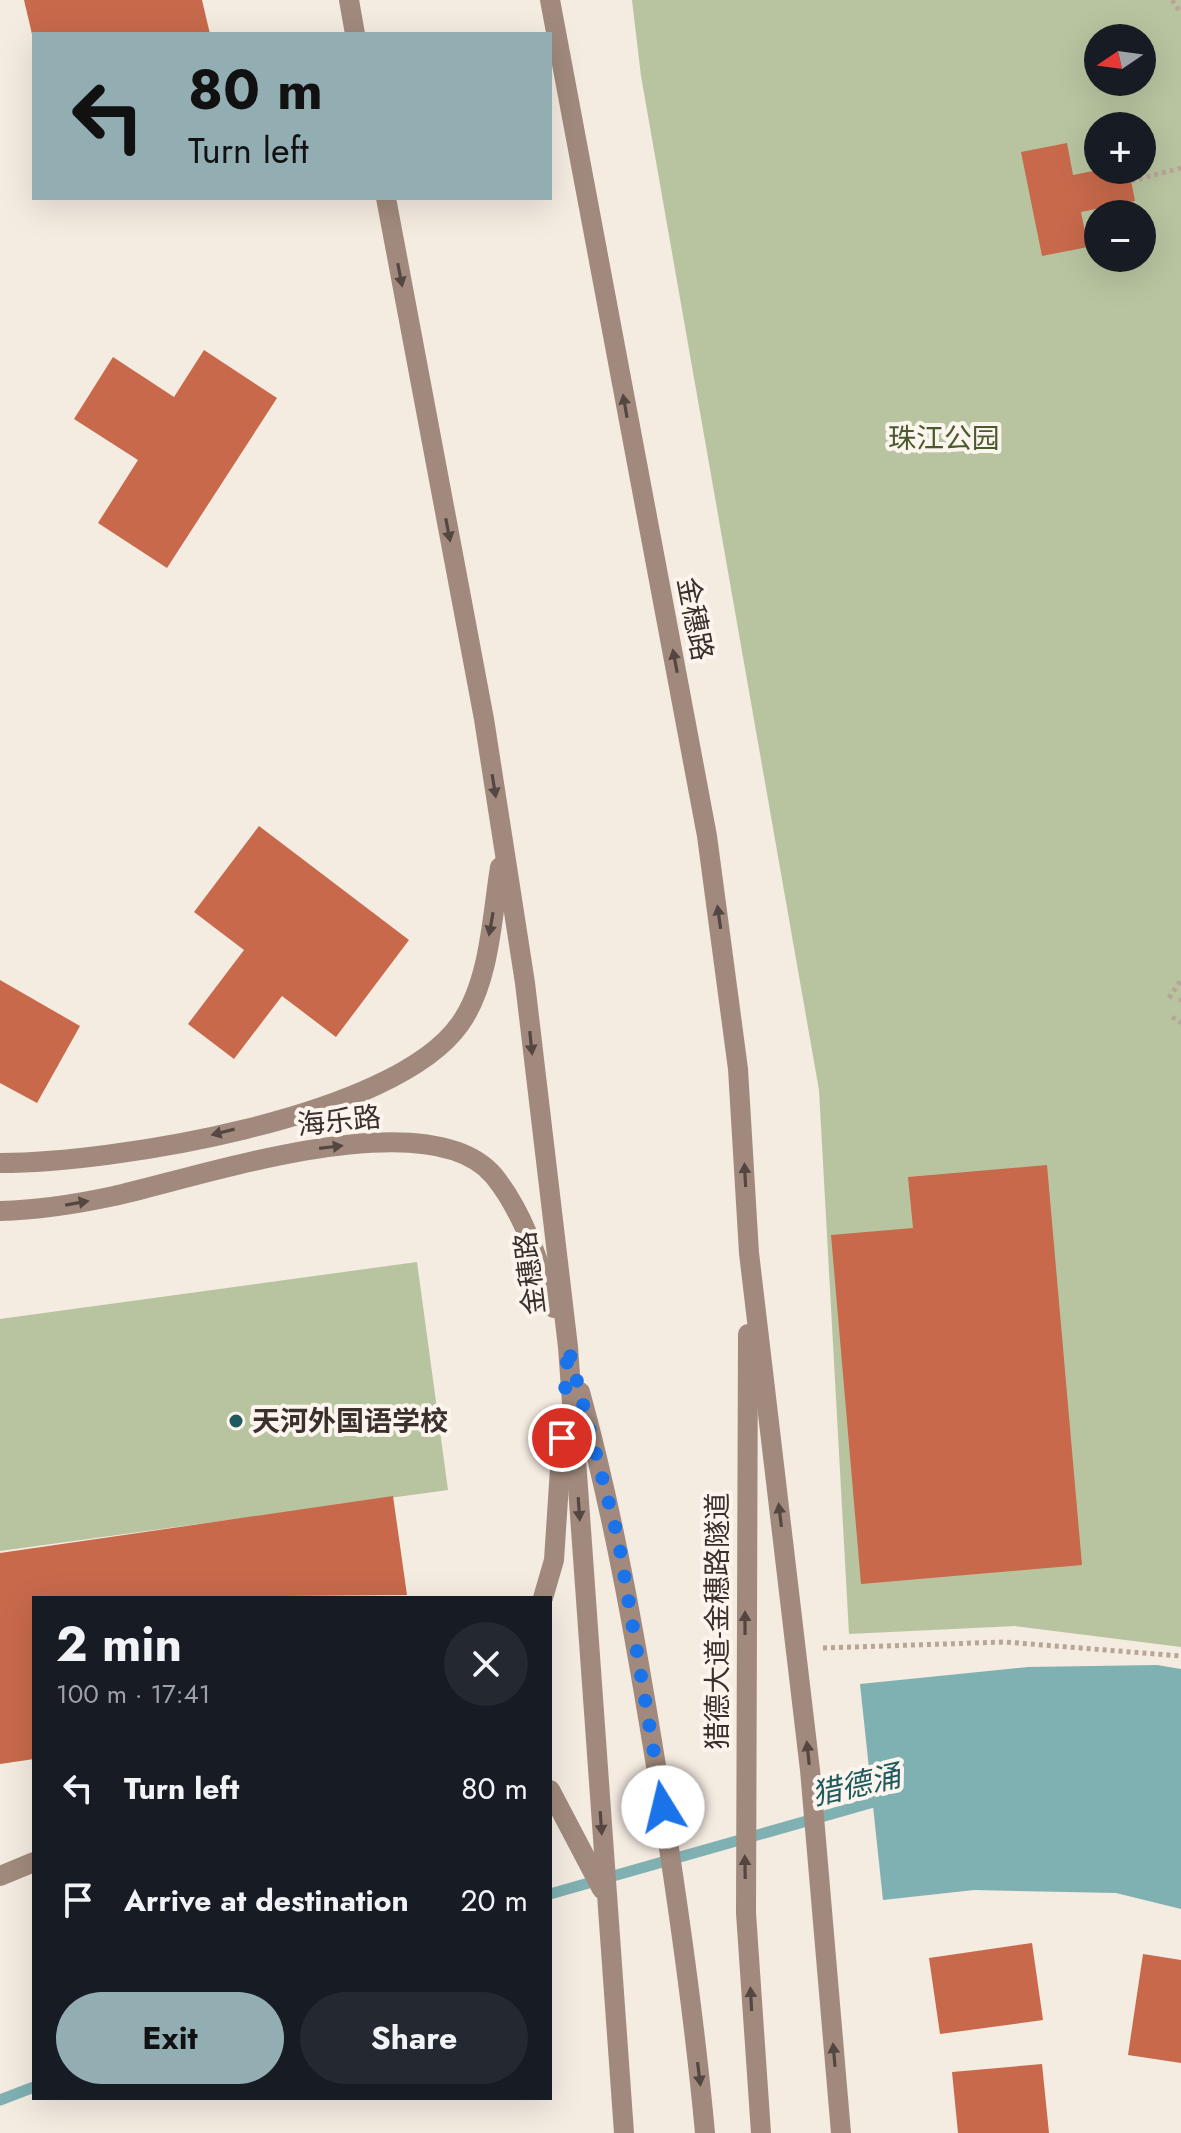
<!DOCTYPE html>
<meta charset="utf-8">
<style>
:root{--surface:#171b24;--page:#242831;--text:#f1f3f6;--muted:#9ea1a6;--accent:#92aeb2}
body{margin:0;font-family:Jost,"Noto Sans SC",sans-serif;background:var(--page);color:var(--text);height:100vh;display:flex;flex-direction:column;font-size:30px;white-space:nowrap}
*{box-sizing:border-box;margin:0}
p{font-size:26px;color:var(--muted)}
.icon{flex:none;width:44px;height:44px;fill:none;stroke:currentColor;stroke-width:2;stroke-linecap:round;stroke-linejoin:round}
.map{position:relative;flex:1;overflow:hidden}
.panel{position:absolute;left:32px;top:1596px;width:520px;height:504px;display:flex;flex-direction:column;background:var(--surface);border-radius:0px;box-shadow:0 8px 32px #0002}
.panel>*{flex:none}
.hud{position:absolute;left:32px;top:32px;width:520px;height:168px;border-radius:0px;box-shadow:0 8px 32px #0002;background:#92aeb2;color:#111;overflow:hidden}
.needle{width:52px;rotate:257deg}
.tools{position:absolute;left:1084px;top:24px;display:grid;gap:16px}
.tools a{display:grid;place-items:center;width:72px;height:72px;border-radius:50%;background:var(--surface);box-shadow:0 8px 32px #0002;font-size:40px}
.pin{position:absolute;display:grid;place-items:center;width:68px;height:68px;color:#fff;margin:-34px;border:4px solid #fff;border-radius:50%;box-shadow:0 2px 8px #0007}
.me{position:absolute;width:88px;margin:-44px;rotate:351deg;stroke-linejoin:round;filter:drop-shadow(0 0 6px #0008)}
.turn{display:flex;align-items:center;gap:28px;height:168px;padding:0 24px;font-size:36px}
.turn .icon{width:104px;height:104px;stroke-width:2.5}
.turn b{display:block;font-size:56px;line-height:68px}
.round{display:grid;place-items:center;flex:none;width:84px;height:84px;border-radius:42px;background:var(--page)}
.headline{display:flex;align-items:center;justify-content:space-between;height:136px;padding:0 24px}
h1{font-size:48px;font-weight:700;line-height:60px}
.primary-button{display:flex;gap:16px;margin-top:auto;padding:16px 24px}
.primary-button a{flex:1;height:92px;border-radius:48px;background:var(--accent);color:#111;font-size:32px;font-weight:700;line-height:92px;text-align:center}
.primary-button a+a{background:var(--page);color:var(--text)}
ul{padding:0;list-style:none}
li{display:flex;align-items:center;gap:24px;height:112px;padding:0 24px}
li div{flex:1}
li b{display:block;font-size:30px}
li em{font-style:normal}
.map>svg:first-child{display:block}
.green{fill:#b8c4a0;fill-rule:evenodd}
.water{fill:#7fb0b2}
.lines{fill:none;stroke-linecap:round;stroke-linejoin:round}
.stream{stroke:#7fb0b2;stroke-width:11}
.building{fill:#c8694b}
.path{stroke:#b9a596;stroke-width:5;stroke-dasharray:4 4;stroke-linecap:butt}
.secondary{stroke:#a18a7d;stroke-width:20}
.oneway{fill:#544640}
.route{stroke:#1a73e8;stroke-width:14;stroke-dasharray:0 25.2}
.poi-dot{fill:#1f5a5e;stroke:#fbf5ee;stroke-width:3}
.labels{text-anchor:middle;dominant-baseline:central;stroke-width:8;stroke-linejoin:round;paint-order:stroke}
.park-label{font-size:28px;fill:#4a5a2e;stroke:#fbf5ee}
.street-label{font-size:28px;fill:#3b302b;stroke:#fbf5ee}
.poi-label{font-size:28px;font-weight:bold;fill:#3b302b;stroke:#fbf5ee;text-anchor:start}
.water-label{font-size:30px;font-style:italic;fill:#1f5a5e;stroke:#fbf5ee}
</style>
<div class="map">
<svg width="1181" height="2133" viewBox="0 0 1181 2133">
<rect width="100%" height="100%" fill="#f4ebe1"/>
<g class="green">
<path d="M632,0H1181V1647L1015,1626L849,1634L819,1090L641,76ZM1098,38H1142V82H1098ZM1098,126H1142V170H1098ZM1098,214H1142V258H1098Z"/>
<polygon points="417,1262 448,1490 0,1551 0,1319"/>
</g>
<polygon class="water" points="1157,1665 1181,1669 1181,1909 1116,1893 974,1890 883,1900 860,1684 1028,1667"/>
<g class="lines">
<g class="stream">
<polyline points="550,1894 884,1799"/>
<polyline points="0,2100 34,2087"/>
</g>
</g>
<g class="building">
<polygon points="24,0 202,0 210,34 32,34"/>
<polygon points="1067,143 1073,175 1098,170 1129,170 1135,201 1081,212 1088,247 1042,256 1021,152"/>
<polygon points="204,350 277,398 167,568 98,523 138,460 74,419 113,357 174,397"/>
<polygon points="259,826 409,940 336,1037 282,996 234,1059 188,1024 244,950 194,912"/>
<polygon points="0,980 80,1026 37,1103 0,1083"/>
<polygon points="1047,1165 1082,1565 861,1584 831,1235 913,1228 908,1177"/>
<polygon points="393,1496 407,1595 34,1598 34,1759 0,1764 0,1553"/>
<polygon points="1032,1943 1043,2020 940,2034 929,1958"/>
<polygon points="1143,1954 1181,1960 1181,2063 1128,2055"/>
<polygon points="1042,2064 1049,2133 958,2133 952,2072"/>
</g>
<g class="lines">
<g class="path">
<polyline points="1172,0 1181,13"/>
<polyline points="1131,181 1181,168"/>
<polyline points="1169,998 1181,980"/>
<polyline points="1181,998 1181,1003"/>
<polyline points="1172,1017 1181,1023"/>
<polyline points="823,1648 1005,1642 1181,1656"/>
</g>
<g class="secondary">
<polyline points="349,0 355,34"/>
<polyline points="550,0 707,836 738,1069 749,1253 810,1770 841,2133"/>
<polyline points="386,198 484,719 525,983 568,1347 624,2133"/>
<path d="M0,1163C112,1163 394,1118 460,1024C490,982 492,916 500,867"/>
<path d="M0,1211C38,1210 77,1204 114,1196C200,1177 429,1098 494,1176C524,1213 539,1263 554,1308"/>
<polyline points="748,1334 746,1913 761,2133"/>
<path d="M580,1392C615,1519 637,1648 658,1778C677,1896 694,2014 705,2133"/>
<polyline points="543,1598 554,1560 563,1423"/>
<polyline points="550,1790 602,1889"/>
<polyline points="0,1876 34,1862"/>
</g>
</g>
<defs><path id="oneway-solid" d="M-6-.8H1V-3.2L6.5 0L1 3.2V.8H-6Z" transform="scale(2)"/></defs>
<g class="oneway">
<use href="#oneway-solid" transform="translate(400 275) rotate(79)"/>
<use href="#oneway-solid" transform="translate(625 406) rotate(-100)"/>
<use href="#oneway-solid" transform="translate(448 530) rotate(79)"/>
<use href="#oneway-solid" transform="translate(675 661) rotate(-101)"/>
<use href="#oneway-solid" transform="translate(494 786) rotate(81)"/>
<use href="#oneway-solid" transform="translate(719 917) rotate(-98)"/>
<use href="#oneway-solid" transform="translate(491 924) rotate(100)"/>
<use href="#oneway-solid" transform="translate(531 1043) rotate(84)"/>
<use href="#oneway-solid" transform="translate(223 1132) rotate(166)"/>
<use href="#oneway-solid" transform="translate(331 1147) rotate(-7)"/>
<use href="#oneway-solid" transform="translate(745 1175) rotate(-93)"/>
<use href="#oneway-solid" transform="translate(77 1203) rotate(-10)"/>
<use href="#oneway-solid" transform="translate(579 1509) rotate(86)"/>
<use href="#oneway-solid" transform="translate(780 1515) rotate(-97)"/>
<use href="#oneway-solid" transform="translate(745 1623) rotate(-90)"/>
<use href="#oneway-solid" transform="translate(808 1753) rotate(-96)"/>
<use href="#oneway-solid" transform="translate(601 1823) rotate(86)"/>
<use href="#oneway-solid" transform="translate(745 1867) rotate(-91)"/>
<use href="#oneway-solid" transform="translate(751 1999) rotate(-93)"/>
<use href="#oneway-solid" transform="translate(834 2055) rotate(-95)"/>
<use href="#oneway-solid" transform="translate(699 2074) rotate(83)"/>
</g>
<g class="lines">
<polyline class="route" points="562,1438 568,1347 618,1538 663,1807"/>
</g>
<circle class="poi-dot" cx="236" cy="1421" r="8"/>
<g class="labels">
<g class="park-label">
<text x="944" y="438">珠江公园</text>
</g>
<g class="street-label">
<text transform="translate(695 619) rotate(79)">金穗路</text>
<text transform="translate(339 1121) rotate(-6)">海乐路</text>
<text transform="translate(530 1273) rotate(-97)">金穗路</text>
<text transform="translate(717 1621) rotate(-90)">猎德大道-金穗路隧道</text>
</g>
<g class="poi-label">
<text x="252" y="1421">天河外国语学校</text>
</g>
<g class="water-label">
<text transform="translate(856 1785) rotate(-13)">猎德涌</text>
</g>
</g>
</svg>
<div class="tools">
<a><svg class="needle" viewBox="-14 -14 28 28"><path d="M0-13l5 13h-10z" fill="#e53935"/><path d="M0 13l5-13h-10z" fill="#9ea1a6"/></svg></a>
<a>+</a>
<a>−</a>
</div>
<div class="pin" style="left:562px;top:1438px;background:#d93025"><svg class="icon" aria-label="arrive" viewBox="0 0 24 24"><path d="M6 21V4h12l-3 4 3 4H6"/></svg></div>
<svg class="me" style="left:663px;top:1807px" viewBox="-20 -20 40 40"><circle r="19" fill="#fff"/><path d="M0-13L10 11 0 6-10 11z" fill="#1a73e8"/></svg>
<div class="hud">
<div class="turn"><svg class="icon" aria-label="left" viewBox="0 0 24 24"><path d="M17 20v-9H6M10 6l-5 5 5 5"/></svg><div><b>80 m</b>Turn left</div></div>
</div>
<section class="panel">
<div class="headline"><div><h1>2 min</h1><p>100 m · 17:41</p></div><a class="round"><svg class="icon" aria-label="close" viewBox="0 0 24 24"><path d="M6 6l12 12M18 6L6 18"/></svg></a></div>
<ul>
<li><svg class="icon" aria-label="left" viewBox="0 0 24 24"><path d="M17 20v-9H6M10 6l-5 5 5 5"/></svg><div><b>Turn left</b></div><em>80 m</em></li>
<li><svg class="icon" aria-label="arrive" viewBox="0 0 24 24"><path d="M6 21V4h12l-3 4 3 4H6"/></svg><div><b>Arrive at destination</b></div><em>20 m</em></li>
</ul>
<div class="primary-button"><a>Exit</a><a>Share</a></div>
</section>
</div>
